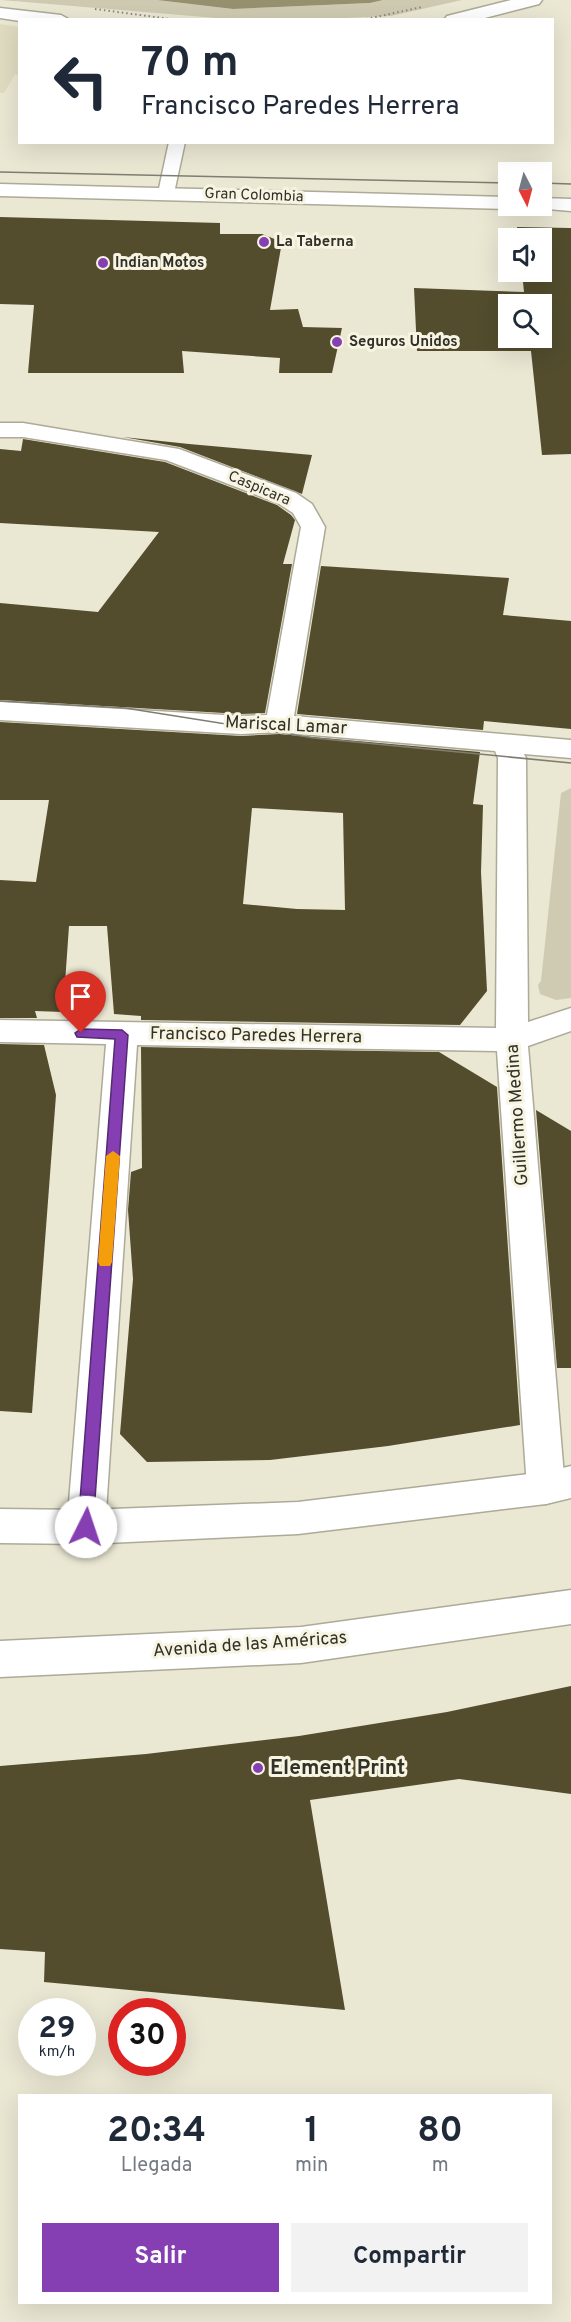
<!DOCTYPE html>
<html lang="es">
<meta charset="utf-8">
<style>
:root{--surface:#fff;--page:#f2f2f3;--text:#1f2937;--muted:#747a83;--accent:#853fb2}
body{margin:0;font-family:Overpass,sans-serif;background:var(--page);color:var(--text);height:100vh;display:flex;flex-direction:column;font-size:22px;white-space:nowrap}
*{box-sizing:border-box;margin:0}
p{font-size:20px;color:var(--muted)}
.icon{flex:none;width:33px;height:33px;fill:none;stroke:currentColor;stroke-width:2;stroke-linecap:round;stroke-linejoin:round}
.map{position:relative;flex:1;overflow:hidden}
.sheet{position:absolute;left:18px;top:2094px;width:534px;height:210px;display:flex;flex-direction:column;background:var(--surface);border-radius:0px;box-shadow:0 6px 24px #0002}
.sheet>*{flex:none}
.hud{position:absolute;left:18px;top:18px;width:536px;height:126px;border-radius:0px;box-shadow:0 6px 24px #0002;background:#fff;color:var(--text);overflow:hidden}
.needle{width:39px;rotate:174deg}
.buttons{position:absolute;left:498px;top:162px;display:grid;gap:12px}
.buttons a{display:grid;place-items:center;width:54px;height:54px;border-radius:0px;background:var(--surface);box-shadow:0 6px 24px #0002;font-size:30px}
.speed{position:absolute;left:18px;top:1998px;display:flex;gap:12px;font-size:30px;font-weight:700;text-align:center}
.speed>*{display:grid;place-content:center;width:78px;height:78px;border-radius:50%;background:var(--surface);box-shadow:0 6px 24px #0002;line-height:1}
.speed small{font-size:15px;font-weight:400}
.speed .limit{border:9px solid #d22;background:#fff;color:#111}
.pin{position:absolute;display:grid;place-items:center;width:51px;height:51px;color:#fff;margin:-62px -26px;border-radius:50% 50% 50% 0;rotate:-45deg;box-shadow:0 0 6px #0007}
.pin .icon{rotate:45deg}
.me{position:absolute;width:66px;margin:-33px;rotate:4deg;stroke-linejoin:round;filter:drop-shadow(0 0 4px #0008)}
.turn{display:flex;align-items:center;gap:21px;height:126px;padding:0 24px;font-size:27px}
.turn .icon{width:78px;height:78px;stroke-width:2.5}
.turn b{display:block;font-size:42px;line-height:51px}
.eta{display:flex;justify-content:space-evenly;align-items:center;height:102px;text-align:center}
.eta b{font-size:36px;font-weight:700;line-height:42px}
.button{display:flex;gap:12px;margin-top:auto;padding:12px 24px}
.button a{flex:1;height:69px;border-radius:0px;background:var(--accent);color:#fff;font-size:24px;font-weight:700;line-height:69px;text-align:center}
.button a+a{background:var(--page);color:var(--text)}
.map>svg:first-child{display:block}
.built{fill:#dfdcc1}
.green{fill:#cfcbb2}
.water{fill:#979170}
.building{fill:#534d2e;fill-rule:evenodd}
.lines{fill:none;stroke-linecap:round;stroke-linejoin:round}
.lane-casing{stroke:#adaa98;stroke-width:3}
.street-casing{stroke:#adaa98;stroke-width:3}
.secondary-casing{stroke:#adaa98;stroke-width:3}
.primary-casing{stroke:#adaa98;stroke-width:3}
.path{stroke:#89877a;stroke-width:2;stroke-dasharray:1.5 3;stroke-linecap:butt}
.lane{fill:#fff;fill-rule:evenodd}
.street{fill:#fff;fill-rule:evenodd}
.secondary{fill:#fff;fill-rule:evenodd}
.primary{fill:#fff;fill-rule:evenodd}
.tram{stroke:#7f7d70;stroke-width:1.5}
.route{fill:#853fb2;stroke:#562974;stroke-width:1.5}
.slow{fill:#f59e0b}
.poi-dot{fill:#853fb2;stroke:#f7f4e1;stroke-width:2}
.labels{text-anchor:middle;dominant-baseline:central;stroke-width:6;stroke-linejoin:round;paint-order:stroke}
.far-street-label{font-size:15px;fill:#313029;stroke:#f7f4e1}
.far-poi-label{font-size:15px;font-weight:bold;fill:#313029;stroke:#f7f4e1;text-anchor:start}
.street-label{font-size:18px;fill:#313029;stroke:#f7f4e1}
.near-poi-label{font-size:21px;font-weight:bold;fill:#313029;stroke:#f7f4e1;text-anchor:start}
</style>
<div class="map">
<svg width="571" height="2322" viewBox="0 0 571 2322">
<rect width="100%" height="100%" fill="#eae7d3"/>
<polygon class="built" points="0,24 19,27 19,75 15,74 4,93 0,93"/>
<g class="green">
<polygon points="1,0 157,0 233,9 370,3 383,0 462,0 391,16 302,20 228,19"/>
<polygon points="571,788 571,998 556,1000 540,994 538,985 541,981 561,793"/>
</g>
<polygon class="water" points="157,0 383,0 370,3 233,9"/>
<g class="building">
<polygon points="0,217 220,223 220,234 262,234 282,242 270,310 298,309 303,327 342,328 332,373 279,373 280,358 182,351 184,373 28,373 34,305 0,304"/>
<path d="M517,227L571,228V454L542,455L531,351H417L414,288L524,292L522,272H542V238H518ZM508,304H542V338H508Z"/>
<polygon points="123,437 189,444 312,455 302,494 180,447"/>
<polygon points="23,439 165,462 277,505 291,515 295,520 283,564 292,564 265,713 241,714 0,700 0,603 98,612 159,532 0,523 0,449 21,451"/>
<polygon points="321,566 509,578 503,615 571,621 571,729 484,721 483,730 297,714"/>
<path d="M0,722L241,736L279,734L480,752L473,804L483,805L481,872L487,991L460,1025L141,1020V1016L114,1014L107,926H69L63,1012L35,1011L37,1018H0V880L36,882L49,800H0ZM252,808L343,813L345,910L297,909L243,904Z"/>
<polygon points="0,1044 44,1045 56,1095 32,1413 0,1411"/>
<polygon points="141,1047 439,1052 497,1087 520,1425 388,1446 270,1460 147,1462 120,1434 133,1279 128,1210 131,1172 142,1168"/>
<polygon points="536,1110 571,1131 571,1368 557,1368"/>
<polygon points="571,1686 571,1794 459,1779 310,1800 345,2010 44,1982 45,1952 0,1949 0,1766 146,1754 299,1736 447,1712"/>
</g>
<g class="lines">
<g class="lane-casing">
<polygon id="lane" points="169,142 185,142 174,193 166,198 158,193"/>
</g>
<g class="street-casing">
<g id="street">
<polygon points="511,0 542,0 539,4 477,20 444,20 447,16"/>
<polygon points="0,8 61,15 70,20 20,21 0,18"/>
<polygon points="0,423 23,423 179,449 296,493 312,504 325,527 294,716 571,740 571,758 524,754 526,758 528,1022 571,1008 571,1031 528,1046 565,1488 559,1499 546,1504 533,1499 527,1488 497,1051 137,1045 105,1527 99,1539 86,1544 73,1539 67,1527 106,1044 0,1042 0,1020 496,1028 498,758 495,751 279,732 241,734 0,720 0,702 241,716 267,715 301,527 293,513 278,503 166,460 23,437 0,437"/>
</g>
</g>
<g class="secondary-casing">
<g id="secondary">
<polygon points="0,184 508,197 508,206 517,206 508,209 0,196"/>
<polygon points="542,198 571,199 571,211 535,208 533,206 542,206"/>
</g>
</g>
<g class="primary-casing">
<g id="primary">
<polygon points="571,1466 571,1498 546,1504 298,1534 86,1544 0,1543 0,1509 86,1510 298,1502 546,1472"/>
<polygon points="571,1590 571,1624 301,1663 0,1677 0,1641 301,1627"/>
</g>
</g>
<g class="path">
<polyline points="95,9 178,20"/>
<polyline points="362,20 422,7"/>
</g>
<use href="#lane" class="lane"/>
<use href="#street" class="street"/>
<use href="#secondary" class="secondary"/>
<use href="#primary" class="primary"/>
<g class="tram">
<polyline points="0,172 508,183"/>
<polyline points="542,183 571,184"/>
<polyline points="0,701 125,708 314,738 571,763"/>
</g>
</g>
<polygon class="route" points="81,1029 122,1030 128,1035 93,1527 91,1532 86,1534 80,1532 78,1527 115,1039 77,1037 75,1033"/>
<polygon class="slow" points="113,1151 120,1156 112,1262 110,1266 100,1266 98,1262 106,1156"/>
<g class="poi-dot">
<circle cx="264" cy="242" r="6"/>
<circle cx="103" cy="263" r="6"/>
<circle cx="337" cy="342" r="6"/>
<circle cx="258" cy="1768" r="6"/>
</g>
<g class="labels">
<g class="far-street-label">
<text transform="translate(254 196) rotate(2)">Gran Colombia</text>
<text transform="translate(259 489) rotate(23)">Caspicara</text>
</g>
<g class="far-poi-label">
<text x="276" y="242">La Taberna</text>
<text x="115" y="263">Indian Motos</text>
<text x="349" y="342">Seguros Unidos</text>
</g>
<g class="street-label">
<text transform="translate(286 726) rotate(3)">Mariscal Lamar</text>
<text transform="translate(256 1036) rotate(1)">Francisco Paredes Herrera</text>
<text transform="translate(518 1115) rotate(-94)">Guillermo Medina</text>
<text transform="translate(250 1645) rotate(-4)">Avenida de las Américas</text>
</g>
<g class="near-poi-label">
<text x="270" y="1768">Element Print</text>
</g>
</g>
</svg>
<div class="buttons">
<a><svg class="needle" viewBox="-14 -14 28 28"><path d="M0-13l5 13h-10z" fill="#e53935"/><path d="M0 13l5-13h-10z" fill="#747a83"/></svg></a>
<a><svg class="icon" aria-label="sound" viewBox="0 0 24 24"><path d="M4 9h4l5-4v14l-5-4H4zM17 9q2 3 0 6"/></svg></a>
<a><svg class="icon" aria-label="search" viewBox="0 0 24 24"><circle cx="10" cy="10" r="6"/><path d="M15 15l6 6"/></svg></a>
</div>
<div class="speed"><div>29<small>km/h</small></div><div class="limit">30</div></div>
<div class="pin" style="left:81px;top:1033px;background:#d93025"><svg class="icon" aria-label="arrive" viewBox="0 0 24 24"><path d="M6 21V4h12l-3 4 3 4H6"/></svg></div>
<svg class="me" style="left:86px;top:1527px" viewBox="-20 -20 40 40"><circle r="19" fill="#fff"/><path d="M0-13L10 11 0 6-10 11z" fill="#853fb2"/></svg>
<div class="hud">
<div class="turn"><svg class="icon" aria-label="left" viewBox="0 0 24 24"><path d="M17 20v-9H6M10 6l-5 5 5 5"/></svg><div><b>70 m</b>Francisco Paredes Herrera</div></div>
</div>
<section class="sheet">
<div class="eta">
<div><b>20:34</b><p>Llegada</p></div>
<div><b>1</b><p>min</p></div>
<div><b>80</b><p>m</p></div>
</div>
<div class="button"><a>Salir</a><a>Compartir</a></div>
</section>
</div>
